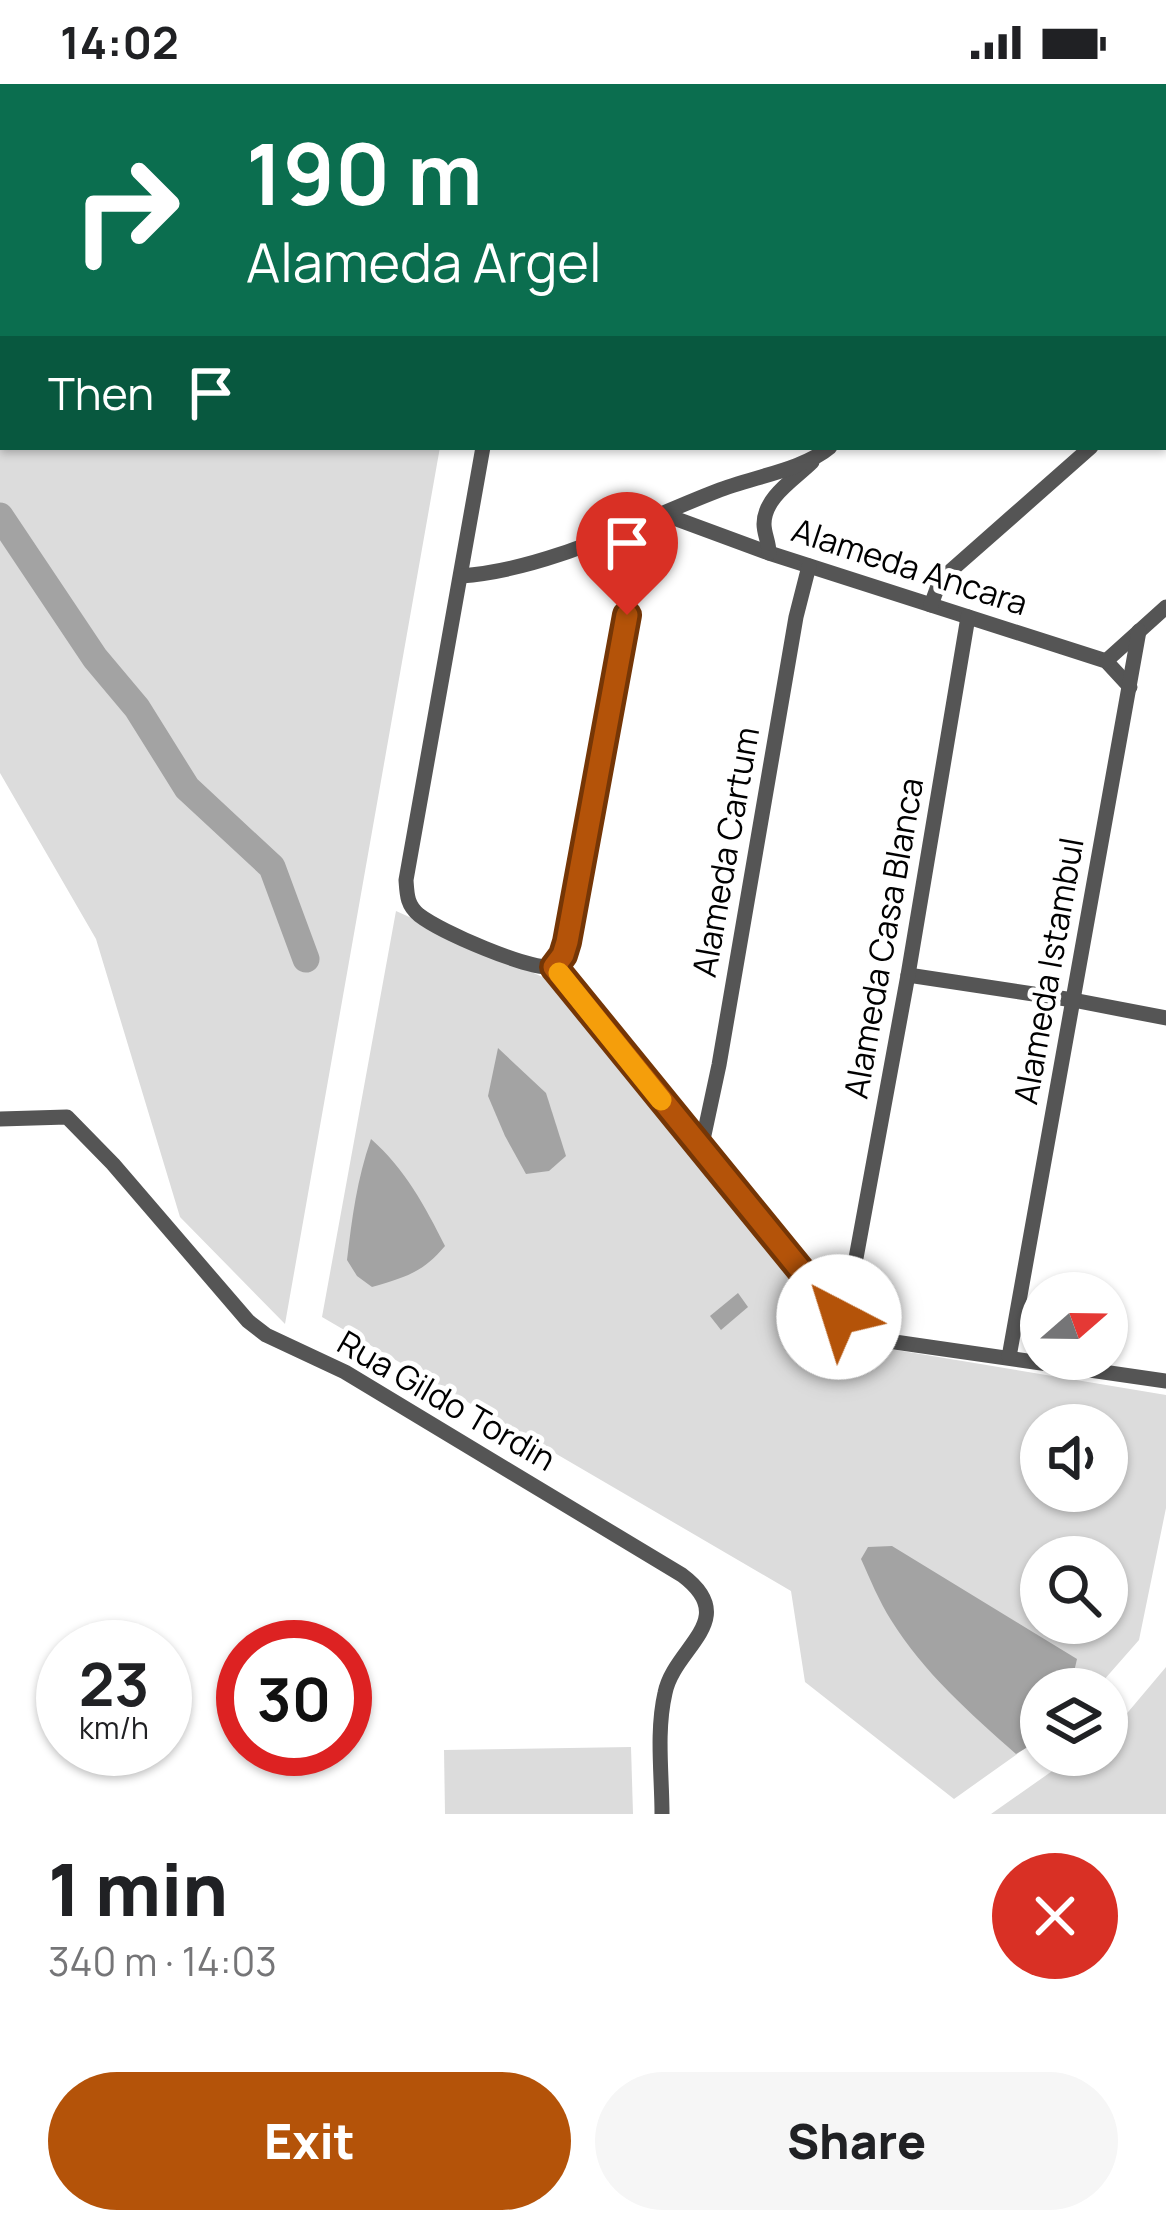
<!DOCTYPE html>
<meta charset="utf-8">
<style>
:root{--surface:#fff;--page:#f6f6f6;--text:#202124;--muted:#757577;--accent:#b45309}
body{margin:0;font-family:Manrope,sans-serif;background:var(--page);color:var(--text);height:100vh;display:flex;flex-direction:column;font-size:45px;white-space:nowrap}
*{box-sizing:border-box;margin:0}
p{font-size:39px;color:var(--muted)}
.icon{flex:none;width:66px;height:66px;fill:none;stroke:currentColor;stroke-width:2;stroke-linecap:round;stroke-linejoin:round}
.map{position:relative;height:1730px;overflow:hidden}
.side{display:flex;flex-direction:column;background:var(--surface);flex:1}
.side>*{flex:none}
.hud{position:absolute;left:0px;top:0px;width:1167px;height:366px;box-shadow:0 3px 9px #0004;background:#0b6e4f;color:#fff;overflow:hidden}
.needle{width:78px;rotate:70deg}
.buttons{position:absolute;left:1020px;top:1188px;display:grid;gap:24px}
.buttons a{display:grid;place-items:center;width:108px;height:108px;border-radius:50%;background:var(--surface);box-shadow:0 3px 9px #0004;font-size:60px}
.speed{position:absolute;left:36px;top:1536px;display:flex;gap:24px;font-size:60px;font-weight:700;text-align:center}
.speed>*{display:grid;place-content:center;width:156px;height:156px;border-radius:50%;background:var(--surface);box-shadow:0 3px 9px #0004;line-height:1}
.speed small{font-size:30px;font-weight:400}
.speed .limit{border:18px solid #d22;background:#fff;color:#111}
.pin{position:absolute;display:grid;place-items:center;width:102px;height:102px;color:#fff;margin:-123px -51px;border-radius:50% 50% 50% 0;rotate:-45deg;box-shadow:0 0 12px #0007}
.pin .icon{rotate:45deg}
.me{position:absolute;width:132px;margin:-66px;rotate:320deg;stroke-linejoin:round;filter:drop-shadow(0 0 9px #0008)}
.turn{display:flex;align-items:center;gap:42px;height:252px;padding:0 48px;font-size:54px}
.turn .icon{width:156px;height:156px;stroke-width:2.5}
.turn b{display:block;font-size:84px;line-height:102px}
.then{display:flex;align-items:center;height:114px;padding:0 48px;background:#0003;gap:24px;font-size:45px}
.round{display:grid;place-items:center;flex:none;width:126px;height:126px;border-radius:63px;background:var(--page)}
.summary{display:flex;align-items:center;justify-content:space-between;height:204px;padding:0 48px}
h1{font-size:72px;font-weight:800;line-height:90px}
.primary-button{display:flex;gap:24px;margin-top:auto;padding:24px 48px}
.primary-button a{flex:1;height:138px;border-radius:72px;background:var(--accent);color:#fff;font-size:48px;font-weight:800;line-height:138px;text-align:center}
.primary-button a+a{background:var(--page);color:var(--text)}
.status{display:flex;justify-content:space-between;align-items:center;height:84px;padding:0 60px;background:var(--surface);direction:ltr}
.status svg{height:33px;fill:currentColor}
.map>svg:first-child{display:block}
.green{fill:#dcdcdc;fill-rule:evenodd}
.water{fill:#a3a3a3}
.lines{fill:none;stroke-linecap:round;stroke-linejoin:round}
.river{stroke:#a3a3a3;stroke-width:27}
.street{stroke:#555;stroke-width:15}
.route-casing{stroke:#753606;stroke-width:30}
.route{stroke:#b45309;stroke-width:21}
.slow{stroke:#f59e0b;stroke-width:21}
.labels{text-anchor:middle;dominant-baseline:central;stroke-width:10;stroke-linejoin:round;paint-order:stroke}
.street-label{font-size:33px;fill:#000;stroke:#fff}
</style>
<div class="status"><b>14:02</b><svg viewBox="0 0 49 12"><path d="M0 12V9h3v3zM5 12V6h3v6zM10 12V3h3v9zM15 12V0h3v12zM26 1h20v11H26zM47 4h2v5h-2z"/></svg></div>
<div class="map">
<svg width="1166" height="1730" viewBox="0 0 1166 1730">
<rect width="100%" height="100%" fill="#fff"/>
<g class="green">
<polygon points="0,0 121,0 126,3 3,3 3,363 440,363 285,1240 180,1133 96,855 0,689"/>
<path d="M396,827L556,899L860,1260L1166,1311V1424L1139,1556L1096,1605H1041V1653L954,1715L805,1598L791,1507L322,1233ZM1041,1341H1107V1407H1041ZM1041,1473H1107V1539H1041Z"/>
<polygon points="1166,1583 1166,1730 991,1730 1075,1671 1107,1671 1107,1648 1118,1640"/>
<polygon points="631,1663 633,1730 445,1730 444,1666"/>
</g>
<g class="water">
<polygon points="498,964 546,1009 566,1072 549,1087 526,1090 505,1052 488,1012"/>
<path d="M371,1055C405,1085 425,1122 445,1162C422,1189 406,1193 372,1203L357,1192L347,1176C352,1134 357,1095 371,1055Z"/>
<polygon points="738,1209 748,1223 721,1246 710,1232"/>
<path d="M892,1462L1077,1575L1070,1605H1041V1655L1016,1670C970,1629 924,1589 891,1536C879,1517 870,1495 861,1475L868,1463Z"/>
</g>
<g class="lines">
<polyline class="river" points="0,432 95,574 137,624 187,704 272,783 306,875"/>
<g class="street">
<polyline points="320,0 331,3"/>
<polyline points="863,0 869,3"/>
<polyline points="681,3 689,0"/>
<polyline points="826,3 835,0"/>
<polyline points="1164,30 1166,29"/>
<polyline points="1164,68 1166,66"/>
<polyline points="1164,298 1166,297"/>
<path d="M483,363L406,796C407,811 407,821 419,831C441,848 528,886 554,883"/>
<polyline points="663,430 769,469 1106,577 1130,603"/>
<path d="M769,469C769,458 764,450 764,440C764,413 795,395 812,378"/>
<path d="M461,492C551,485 634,439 717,407C752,393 803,386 830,363"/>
<polyline points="931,521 938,502 947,490 1091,363"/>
<polyline points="1106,577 1166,523"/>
<polyline points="554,883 839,1233 859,1250 874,1255 1166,1297"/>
<polyline points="554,883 563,871 567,858 644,438"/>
<polyline points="908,891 1073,916 1166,934"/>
<path d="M0,1035L67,1033L113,1080L248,1237L266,1251L345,1288L682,1491C742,1536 674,1563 665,1609C656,1648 662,1691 662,1730"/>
<polyline points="701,1065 719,981 796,533 809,482"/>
<polyline points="847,1242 854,1185 908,891 968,533"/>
<polyline points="1009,1273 1139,547"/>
</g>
</g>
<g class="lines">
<g class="route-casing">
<polyline id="route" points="627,531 567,858 563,871 554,883 839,1233"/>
</g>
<use href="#route" class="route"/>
<polyline class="slow" points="559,889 661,1016"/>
</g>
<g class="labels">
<g class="street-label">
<text transform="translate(910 482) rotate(18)">Alameda Ancara</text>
<text transform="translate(725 768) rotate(-80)">Alameda Cartum</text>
<text transform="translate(883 854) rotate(-80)">Alameda Casa Blanca</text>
<text transform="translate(1048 887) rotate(-80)">Alameda Istambul</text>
<text transform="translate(447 1316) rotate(30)">Rua Gildo Tordin</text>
</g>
</g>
</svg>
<div class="buttons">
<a><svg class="needle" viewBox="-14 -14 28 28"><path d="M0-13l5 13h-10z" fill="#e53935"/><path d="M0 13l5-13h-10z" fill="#757577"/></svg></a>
<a><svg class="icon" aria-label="sound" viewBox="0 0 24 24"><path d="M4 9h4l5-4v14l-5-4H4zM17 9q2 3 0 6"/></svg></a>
<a><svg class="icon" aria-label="search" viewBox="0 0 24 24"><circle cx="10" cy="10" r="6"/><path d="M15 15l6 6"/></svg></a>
<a><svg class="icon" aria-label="layers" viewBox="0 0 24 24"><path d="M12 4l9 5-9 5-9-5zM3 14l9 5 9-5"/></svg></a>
</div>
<div class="speed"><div>23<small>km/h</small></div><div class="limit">30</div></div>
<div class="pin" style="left:627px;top:531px;background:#d93025"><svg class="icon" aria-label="arrive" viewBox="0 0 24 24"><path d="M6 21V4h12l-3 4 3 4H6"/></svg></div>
<svg class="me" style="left:839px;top:1233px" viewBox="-20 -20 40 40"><circle r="19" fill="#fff"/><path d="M0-13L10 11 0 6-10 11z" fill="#b45309"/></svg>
<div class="hud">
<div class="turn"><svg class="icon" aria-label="right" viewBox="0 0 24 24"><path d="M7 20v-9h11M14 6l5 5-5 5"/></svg><div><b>190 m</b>Alameda Argel</div></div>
<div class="then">Then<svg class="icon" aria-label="arrive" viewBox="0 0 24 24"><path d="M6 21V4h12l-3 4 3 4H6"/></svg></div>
</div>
</div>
<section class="side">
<div class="summary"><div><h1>1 min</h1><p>340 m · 14:03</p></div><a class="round" style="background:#d93025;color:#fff"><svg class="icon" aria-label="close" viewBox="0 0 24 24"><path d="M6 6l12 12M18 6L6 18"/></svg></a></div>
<div class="primary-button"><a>Exit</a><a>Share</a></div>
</section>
